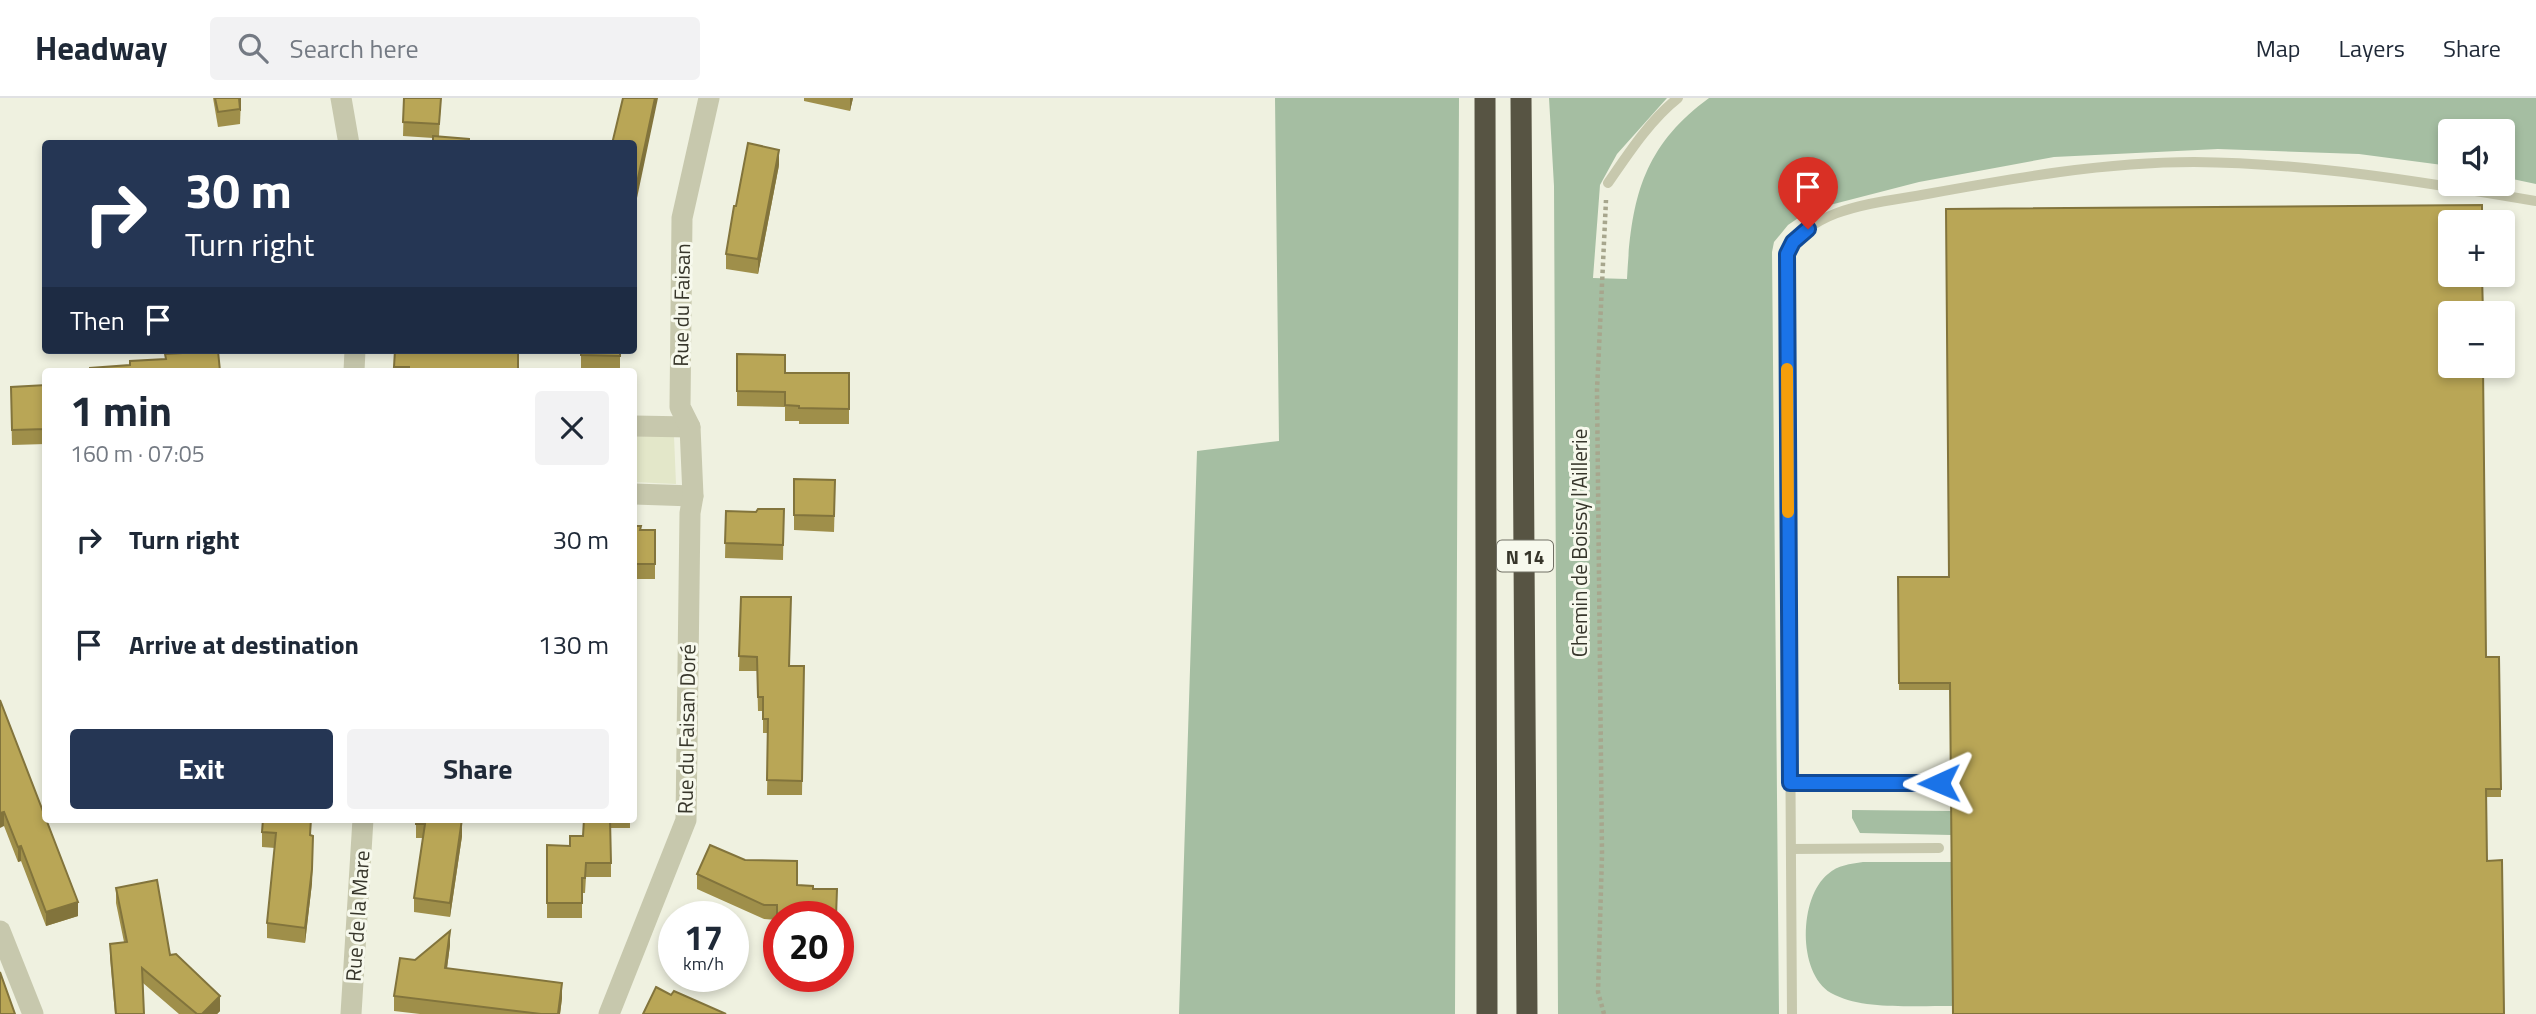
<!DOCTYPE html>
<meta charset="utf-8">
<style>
:root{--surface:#fff;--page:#f2f2f3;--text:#1f2937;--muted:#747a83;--line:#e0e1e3;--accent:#253654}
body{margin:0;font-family:"Titillium Web",sans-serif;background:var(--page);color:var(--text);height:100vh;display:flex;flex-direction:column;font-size:26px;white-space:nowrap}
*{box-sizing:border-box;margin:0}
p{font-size:23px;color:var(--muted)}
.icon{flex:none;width:38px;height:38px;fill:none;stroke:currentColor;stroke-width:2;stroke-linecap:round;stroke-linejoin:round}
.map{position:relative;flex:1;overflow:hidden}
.sheet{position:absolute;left:42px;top:270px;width:595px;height:455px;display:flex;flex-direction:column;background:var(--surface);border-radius:7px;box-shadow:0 4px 10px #0003}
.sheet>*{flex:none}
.hud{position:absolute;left:42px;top:42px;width:595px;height:214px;border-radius:7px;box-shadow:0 4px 10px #0003;background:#253654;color:#fff;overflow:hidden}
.controls{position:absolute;left:2438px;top:21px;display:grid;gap:14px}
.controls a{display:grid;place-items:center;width:77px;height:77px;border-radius:7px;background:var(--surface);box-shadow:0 4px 10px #0003;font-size:35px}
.speed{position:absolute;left:658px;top:803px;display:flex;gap:14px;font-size:35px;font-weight:700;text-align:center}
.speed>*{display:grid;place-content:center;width:91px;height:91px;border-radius:50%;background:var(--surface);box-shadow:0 4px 10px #0003;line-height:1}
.speed small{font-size:18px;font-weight:400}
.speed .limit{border:10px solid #d22;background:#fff;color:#111}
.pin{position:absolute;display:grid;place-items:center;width:60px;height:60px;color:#fff;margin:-72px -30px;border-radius:50% 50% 50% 0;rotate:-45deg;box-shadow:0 0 7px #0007}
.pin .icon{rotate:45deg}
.me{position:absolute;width:77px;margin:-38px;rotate:269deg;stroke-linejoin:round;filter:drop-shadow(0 0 5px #0008)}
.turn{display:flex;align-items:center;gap:24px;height:147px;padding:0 28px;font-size:32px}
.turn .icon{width:91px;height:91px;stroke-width:2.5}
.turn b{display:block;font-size:49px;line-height:60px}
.then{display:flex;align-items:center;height:66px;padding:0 28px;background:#0003;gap:14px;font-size:26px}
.round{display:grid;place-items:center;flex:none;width:74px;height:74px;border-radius:7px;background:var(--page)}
.overview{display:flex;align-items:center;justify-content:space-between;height:119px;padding:0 28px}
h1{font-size:42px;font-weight:700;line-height:52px}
.primary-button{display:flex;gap:14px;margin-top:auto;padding:14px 28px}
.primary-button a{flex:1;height:80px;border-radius:7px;background:var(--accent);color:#fff;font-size:28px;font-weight:700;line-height:80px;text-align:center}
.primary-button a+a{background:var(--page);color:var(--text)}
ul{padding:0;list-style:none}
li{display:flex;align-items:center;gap:21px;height:105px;padding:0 28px}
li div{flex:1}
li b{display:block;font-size:26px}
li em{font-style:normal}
header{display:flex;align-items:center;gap:42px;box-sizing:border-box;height:98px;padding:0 35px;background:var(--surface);border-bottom:2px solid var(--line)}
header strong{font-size:33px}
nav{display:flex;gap:38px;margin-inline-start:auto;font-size:24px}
.search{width:490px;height:63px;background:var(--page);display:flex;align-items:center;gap:18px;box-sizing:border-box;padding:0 24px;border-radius:7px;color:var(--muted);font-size:26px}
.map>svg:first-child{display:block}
.green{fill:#a5bea2}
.plaza{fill:#e3e7c9}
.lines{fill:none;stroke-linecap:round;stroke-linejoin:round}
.path{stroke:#a7a68d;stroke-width:4.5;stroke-dasharray:3.5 3.5;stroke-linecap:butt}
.lane{stroke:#c7c8ad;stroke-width:10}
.street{stroke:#c7c8ad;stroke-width:21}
.highway{stroke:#575443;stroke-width:21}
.wall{fill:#9f8f4a}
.shaded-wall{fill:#82743c}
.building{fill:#b9a656;stroke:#82743c;stroke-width:2}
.route-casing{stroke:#114b97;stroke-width:18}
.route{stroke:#1a73e8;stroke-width:12}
.slow{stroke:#f59e0b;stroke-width:12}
.labels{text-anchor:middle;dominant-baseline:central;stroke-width:6;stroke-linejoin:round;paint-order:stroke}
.shield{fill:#f7f9ed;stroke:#717065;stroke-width:2}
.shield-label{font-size:19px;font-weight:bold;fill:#37362b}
.street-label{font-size:21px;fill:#37362b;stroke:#f7f9ed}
</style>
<header>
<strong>Headway</strong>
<div class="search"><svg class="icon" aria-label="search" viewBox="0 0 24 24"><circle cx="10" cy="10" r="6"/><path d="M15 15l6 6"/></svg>Search here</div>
<nav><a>Map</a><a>Layers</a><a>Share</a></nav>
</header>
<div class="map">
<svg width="2536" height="916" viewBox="0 0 2536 916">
<rect width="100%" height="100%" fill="#eff1e0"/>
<g class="green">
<polygon points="1275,0 1459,0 1455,916 1179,916 1197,353 1279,343"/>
<path d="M1549,0H1667L1617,56L1600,87L1593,180L1627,181C1631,102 1642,49 1709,0H2536V86L2503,79L2502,33H2450V68L2359,56L2218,51L2054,59L1919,84L1822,109L1804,116L1788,127L1774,144L1772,154L1779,916H1558L1554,88Z"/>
<polygon points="1852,712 1951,713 1951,737 1860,735 1852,720"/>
<path d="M1863,764H1951L1953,908C1917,907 1863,913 1831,895C1797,875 1799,799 1828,776C1838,767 1850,766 1863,764Z"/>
</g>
<polygon class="plaza" points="634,338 674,338 676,386 634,384"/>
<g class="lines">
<polyline class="path" points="1604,916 1598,894 1602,756 1597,292 1606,102"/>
<g class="lane">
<path d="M1608,85C1628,56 1650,22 1678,0"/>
<polyline points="1790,685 1939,685"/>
<polyline points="1791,751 1939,750"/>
<path d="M1792,916L1787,156C1810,108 1880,105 1927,96C2015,80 2104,64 2194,64C2310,65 2423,84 2536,103"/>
</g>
<g class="street">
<polyline points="341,0 349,46"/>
<polyline points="354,273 355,252"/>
<polyline points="634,328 690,329"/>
<polyline points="634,396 693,398"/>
<polyline points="0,833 33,916"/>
<polyline points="351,916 363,721"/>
<polyline points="609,916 686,722 690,415 693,398 690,329 680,309 682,120 709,0"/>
</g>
<g class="highway">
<polyline points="1485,0 1487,916"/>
<polyline points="1521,0 1527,916"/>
</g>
</g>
<g class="wall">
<polygon points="213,0 241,0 240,26 218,29"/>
<polygon points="404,0 441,0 439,38 433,40 403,38"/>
<polygon points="804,0 853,0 850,13 804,3"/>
<polygon points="779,67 758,176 726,171 726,156"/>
<rect x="269" y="252" width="31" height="1"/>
<polygon points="395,252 518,273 394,273"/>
<polygon points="581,252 620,252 620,273 581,272"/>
<polygon points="737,256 785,275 849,275 849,326 799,326 799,323 785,323 785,309 737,308"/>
<polygon points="46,287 46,346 12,347 11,303"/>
<polygon points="794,381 835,397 834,434 794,432"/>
<polygon points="784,411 783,462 725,460 726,413 756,414"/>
<polygon points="46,413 46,432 44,430 44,415"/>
<polygon points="634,428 641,432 655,432 655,481 634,481"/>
<polygon points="1898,479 2486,559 2501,691 2501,699 2486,699 2487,763 2504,916 1950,592 1899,592"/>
<polygon points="741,499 790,568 804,568 802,697 767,697 768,635 763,635 763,613 758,613 757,573 739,573"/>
<polygon points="0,602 78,818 46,828 21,763 18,764 4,728"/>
<polygon points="416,721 462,738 450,819 414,814 414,800 423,740 416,740"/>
<polygon points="584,721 630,721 630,730 611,730 611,779 586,779 585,795 582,795 582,820 547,820 547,747 570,748 583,738"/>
<polygon points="262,734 311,737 313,752 312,785 305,845 267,840 267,825 275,750 262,749"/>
<polygon points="697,776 797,787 813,791 836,819 779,819 779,833 777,833 777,822 764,821 697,791"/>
<polygon points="116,790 170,857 220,913 217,916 179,916 143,885 144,916 115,916 110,860 110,846 124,844 116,805"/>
<polygon points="450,847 447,870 562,900 560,916 420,916 394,913 394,898 415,862"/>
</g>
<g class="shaded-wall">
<polygon points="238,0 241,0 241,13 240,13"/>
<polygon points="655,0 658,0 637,100 634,101 634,86"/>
<polygon points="850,0 853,0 850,13"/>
<polygon points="779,52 779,67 758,176 758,161"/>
<polygon points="4,714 4,728 0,730 0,715"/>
<polygon points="462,724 462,738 450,819 450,805"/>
<polygon points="313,738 312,785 305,845 305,830"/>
<polygon points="21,748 21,763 18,764 18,749"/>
<polygon points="78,804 78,818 46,828 46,814"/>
<polygon points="450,833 450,847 445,885 445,870"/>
<polygon points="562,885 562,900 560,916 558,916"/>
<polygon points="220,898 220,913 217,916 202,916"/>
</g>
<g class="building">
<polygon points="215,0 239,0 240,11 218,14"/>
<polygon points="404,0 441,0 439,26 403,24"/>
<polygon points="623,0 655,0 637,85 634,86 634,46 612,46"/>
<polygon points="433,38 469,41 469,46 433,46"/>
<polygon points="748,45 779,52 758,161 726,156 734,108 736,108"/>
<polygon points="2482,107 2482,124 2450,124 2450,177 2482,177 2483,215 2450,215 2450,268 2483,268 2486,559 2499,559 2501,691 2486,691 2487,763 2502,762 2504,916 1953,916 1950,585 1899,585 1898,479 1949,479 1946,111"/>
<polygon points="395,252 518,252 518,273 465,273 465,272 409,273 409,269 394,269"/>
<polygon points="581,252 620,252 620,258 581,257"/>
<polygon points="218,253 220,273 90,273 90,270 130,267 130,263 166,261 165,256"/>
<polygon points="737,256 785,257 785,275 849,275 849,311 799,310 799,308 785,307 785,294 737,293"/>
<polygon points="46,287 46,331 12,332 11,289"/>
<polygon points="794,381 835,382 834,418 794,417"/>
<polygon points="758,411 784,411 783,447 725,445 726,413 756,414"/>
<polygon points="634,428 641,428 640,432 655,432 655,466 634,466"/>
<polygon points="741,499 791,499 789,568 804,568 802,683 767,682 768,621 763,621 763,599 758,599 757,559 739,558"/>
<polygon points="0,602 78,804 46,814 21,748 18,749 4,714 0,715"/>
<polygon points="263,721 311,721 310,737 313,738 312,771 305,830 267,825 276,735 262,734"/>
<polygon points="416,721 462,721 450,805 414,800 425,726 416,726"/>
<polygon points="584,721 610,721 611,765 586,765 585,780 582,780 582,805 547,805 547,747 570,748 570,738 583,738"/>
<polygon points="710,747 745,762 797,763 797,787 813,788 813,791 837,791 836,819 783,819 783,818 777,818 777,807 764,807 697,776"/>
<polygon points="157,782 170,857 176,856 220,898 202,916 197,916 142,870 144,916 116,916 110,846 127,844 116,790"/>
<polygon points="450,833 445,870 562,885 558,916 541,916 394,898 400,860 415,862"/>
<polygon points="0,874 15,916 0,916"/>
<polygon points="656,889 671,897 674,893 726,916 643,916"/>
</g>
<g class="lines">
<g class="route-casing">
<polyline id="route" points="1808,131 1793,144 1787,156 1790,685 1939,685"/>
</g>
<use href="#route" class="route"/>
<polyline class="slow" points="1787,271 1788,414"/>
</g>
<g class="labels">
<rect class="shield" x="1497" y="442.5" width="56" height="31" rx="5"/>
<g class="shield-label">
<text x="1525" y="458">N 14</text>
</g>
<g class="street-label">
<text transform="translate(681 207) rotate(-89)">Rue du Faisan</text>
<text transform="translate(1579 445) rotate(-90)">Chemin de Boissy l'Aillerie</text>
<text transform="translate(686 631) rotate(-89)">Rue du Faisan Doré</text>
<text transform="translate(357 818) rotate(-86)">Rue de la Mare</text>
</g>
</g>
</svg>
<div class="controls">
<a><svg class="icon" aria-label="sound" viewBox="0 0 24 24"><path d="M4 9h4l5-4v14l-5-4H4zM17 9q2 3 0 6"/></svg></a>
<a>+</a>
<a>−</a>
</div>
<div class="speed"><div>17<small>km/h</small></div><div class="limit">20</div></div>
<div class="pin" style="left:1808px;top:131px;background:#d93025"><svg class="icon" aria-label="arrive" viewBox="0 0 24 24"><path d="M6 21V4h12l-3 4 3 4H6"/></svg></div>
<svg class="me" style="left:1939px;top:685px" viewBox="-20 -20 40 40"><path d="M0-17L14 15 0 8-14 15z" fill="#1a73e8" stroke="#fff" stroke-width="4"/></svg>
<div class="hud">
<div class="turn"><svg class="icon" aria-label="right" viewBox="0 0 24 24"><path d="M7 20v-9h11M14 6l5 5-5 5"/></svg><div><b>30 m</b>Turn right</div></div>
<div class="then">Then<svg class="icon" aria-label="arrive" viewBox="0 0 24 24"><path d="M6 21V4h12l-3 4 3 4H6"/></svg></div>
</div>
<section class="sheet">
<div class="overview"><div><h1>1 min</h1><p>160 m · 07:05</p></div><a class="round"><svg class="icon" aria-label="close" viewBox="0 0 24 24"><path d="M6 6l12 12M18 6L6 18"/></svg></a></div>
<ul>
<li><svg class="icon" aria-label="right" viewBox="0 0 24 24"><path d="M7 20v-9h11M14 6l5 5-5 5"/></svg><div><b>Turn right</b></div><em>30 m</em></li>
<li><svg class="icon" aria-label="arrive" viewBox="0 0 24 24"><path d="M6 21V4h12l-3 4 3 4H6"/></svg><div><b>Arrive at destination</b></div><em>130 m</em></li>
</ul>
<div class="primary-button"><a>Exit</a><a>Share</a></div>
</section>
</div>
